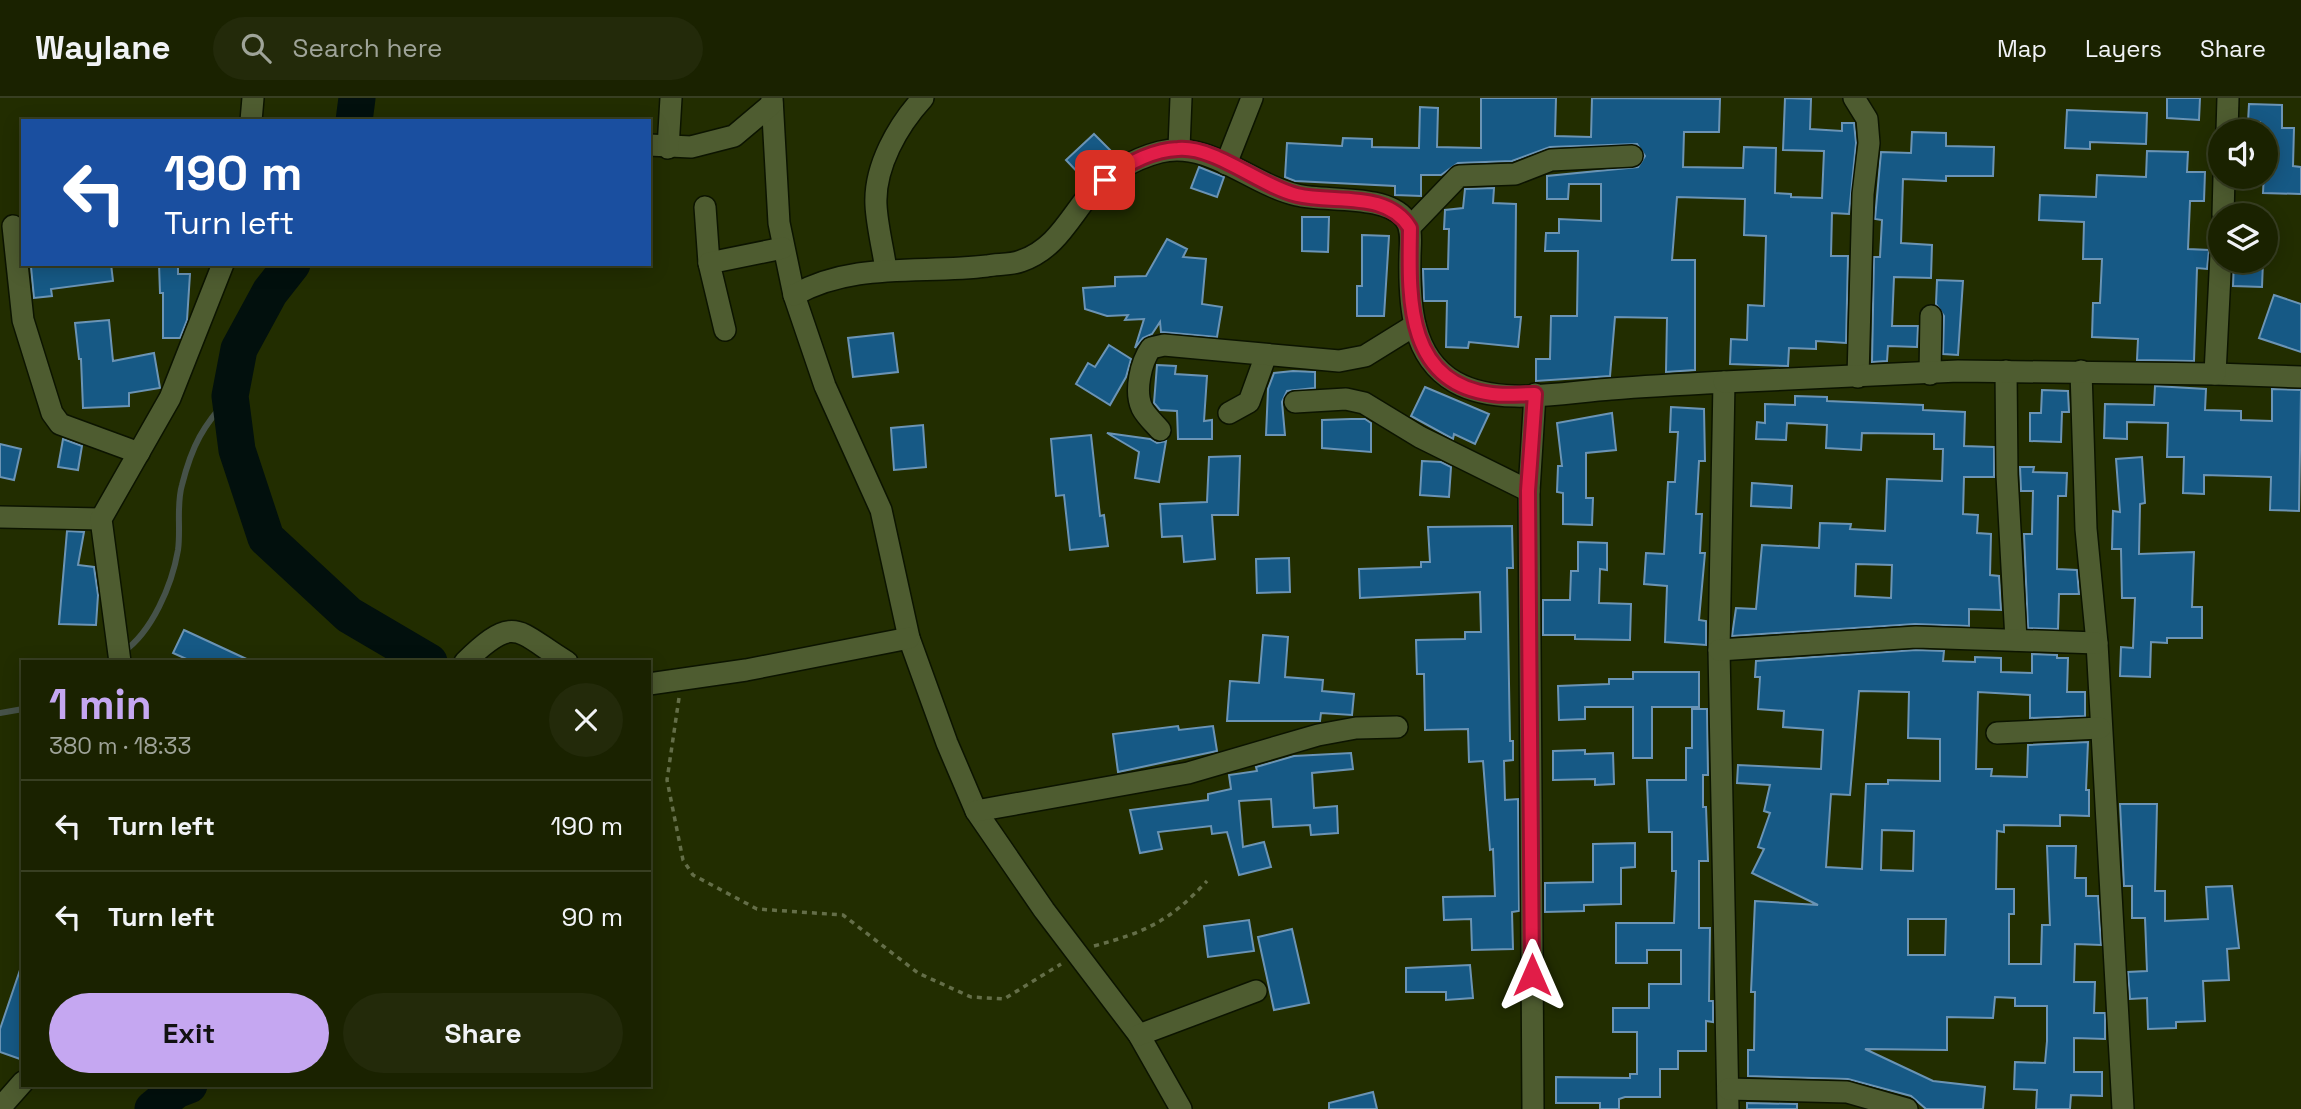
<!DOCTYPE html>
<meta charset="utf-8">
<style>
:root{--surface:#1a2200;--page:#232a0a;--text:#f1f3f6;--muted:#9fa499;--line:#383f22;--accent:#c5a7f1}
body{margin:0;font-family:"Space Grotesk",sans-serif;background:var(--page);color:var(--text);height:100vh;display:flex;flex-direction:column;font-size:26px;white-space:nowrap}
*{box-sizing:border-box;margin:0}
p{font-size:23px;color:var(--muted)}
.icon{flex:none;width:38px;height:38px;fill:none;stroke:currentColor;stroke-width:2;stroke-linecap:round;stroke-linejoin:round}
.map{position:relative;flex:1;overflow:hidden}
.side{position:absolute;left:21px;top:562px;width:630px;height:427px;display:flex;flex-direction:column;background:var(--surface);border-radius:0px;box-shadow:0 4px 18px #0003,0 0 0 2px var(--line)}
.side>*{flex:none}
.banner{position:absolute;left:21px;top:21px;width:630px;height:147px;border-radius:0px;box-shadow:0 4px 18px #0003,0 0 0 2px var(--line);background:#1a4fa0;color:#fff;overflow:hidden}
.tools{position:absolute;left:2208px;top:21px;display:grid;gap:14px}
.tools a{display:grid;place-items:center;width:70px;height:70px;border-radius:50%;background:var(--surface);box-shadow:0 4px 18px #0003,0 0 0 2px var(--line);font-size:35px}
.pin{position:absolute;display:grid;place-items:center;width:60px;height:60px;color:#fff;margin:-30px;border-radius:14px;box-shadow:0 4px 10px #0006}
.me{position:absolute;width:77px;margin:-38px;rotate:0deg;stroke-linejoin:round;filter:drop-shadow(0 0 5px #0008)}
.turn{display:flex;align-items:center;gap:24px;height:147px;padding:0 28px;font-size:32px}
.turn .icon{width:91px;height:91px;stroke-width:2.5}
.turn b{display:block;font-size:49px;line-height:60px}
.round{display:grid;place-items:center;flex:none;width:74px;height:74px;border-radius:37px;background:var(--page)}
.summary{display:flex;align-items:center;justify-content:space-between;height:119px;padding:0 28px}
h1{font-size:42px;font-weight:600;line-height:52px;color:var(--accent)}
.button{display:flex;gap:14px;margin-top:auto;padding:14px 28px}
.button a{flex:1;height:80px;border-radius:42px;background:var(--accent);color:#111;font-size:28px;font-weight:600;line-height:80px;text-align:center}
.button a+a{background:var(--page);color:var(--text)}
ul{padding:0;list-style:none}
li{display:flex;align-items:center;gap:21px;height:91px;padding:0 28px;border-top:2px solid var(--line)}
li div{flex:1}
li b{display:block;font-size:26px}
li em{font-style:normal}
header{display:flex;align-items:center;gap:42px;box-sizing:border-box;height:98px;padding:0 35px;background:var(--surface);border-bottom:2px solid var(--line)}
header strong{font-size:33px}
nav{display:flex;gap:38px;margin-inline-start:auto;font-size:24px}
.search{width:490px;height:63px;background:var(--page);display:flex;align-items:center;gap:18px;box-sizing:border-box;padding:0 24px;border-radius:38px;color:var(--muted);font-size:26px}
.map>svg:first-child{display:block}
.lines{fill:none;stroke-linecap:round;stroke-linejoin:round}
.stream{stroke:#465249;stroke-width:6}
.river{stroke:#02100d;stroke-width:37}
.building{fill:#165985;stroke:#6b94b5;stroke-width:2;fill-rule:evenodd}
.minor-casing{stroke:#0c1400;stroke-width:24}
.path{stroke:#646e48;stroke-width:3.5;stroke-dasharray:5 5;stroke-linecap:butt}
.minor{stroke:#4e5c30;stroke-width:21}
.route-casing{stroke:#92132f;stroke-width:18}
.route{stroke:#e11d48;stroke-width:12}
</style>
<header>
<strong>Waylane</strong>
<div class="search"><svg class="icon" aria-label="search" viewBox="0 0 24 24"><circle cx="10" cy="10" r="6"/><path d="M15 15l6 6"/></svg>Search here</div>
<nav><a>Map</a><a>Layers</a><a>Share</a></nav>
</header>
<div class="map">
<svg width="2301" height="1011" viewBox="0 0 2301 1011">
<rect width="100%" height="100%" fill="#222d00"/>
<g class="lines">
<g class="stream">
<path d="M123,554C152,534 172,487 178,452C181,431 176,407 182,387C192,347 203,328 230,298"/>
<polyline points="0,615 23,611"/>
</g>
<g class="river">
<polyline points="354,23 357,0"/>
<polyline points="292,166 270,194 239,251 230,298 237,352 266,440 349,517 429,564"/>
<polyline points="153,1011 176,992 189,987"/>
</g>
</g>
<g class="building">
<polygon points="1481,0 1556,0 1555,38 1591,39 1592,0 1720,1 1719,34 1684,34 1683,69 1743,70 1744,49 1776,50 1775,95 1791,96 1791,99 1822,100 1824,53 1783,52 1785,0 1811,1 1810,31 1842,33 1842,25 1854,25 1856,45 1849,116 1832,115 1831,158 1848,158 1846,245 1816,243 1816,251 1789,250 1788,268 1730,266 1731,241 1747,242 1748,207 1764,208 1766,138 1744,137 1745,101 1677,99 1672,162 1695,162 1695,272 1666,274 1667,220 1615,219 1610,278 1536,283 1536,261 1550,261 1551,218 1577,218 1578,153 1545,153 1546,135 1559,135 1559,121 1601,123 1601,86 1569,86 1568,101 1547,101 1547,78 1638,69 1645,58 1637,46 1550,49 1512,63 1458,65 1441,77 1421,77 1421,98 1395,97 1395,88 1295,83 1285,79 1287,45 1342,48 1343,40 1372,41 1372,49 1419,50 1420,9 1438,10 1437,49 1481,50"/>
<polygon points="2167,0 2200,0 2199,22 2167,20"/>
<polygon points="2249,6 2282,7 2282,30 2294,30 2293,68 2301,69 2301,96 2263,95 2266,33 2259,33 2260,24 2248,24"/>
<polygon points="2067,12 2147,15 2146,46 2090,44 2090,51 2065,50"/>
<polygon points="1912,34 1946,35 1946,48 1994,49 1993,78 1946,78 1946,83 1903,81 1901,145 1932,147 1931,180 1894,179 1892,228 1918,228 1917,249 1888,248 1887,263 1872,264 1874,159 1880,159 1882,122 1875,121 1881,54 1911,55"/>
<polygon points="1094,36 1114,56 1085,82 1066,62"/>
<polygon points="2147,53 2188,54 2187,74 2205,74 2204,103 2190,103 2188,151 2209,152 2207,171 2197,170 2194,263 2137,262 2138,241 2092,239 2093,205 2100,205 2102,161 2083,161 2084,124 2039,122 2040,97 2096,99 2097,77 2146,79"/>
<polygon points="1199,69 1224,79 1217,99 1191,90"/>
<polygon points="1494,90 1493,105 1516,106 1515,219 1521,219 1518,249 1469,244 1468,250 1446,249 1447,203 1424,203 1423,171 1448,171 1449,131 1444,131 1445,112 1463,110 1465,91"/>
<polygon points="1302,119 1329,119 1328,154 1302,153"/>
<polygon points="1362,137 1389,138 1384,218 1357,218 1357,188 1362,188"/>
<polygon points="1167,141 1187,151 1183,159 1206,161 1202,206 1222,209 1217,239 1161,234 1160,224 1152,236 1143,240 1135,250 1144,221 1125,222 1128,217 1107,218 1085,211 1083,190 1115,188 1115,179 1146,178"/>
<polygon points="2234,163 2263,163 2262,189 2233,188"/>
<polygon points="59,166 111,166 113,183 51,191 52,198 34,200 31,169"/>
<polygon points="159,166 178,166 178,176 190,176 187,222 180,240 163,240 163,195 160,195"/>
<polygon points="1937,182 1963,183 1958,257 1943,256 1944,218 1936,206"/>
<polygon points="2274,197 2301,206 2301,254 2259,240"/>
<polygon points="109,222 113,263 154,255 160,290 129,295 129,308 83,310 81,261 79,261 75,225"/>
<polygon points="893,235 898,274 853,279 848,240"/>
<polygon points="1109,247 1131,261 1126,279 1110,307 1076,286 1088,265 1095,269"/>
<polygon points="1157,267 1176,268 1175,276 1207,278 1204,323 1212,322 1212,341 1178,341 1177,313 1160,312 1154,305"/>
<polygon points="1293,273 1315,274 1315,290 1287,293 1282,304 1285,337 1266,337 1268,291 1274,275"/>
<polygon points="2155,288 2206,291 2205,312 2241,313 2241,322 2272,323 2272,291 2301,292 2299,413 2270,412 2271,379 2204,377 2204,396 2183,395 2184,359 2167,359 2168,325 2127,324 2127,341 2104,340 2105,306 2154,307"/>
<polygon points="1425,289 1489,316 1475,346 1454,336 1453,341 1411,318"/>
<polygon points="2042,292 2068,293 2069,314 2062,314 2061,344 2030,343 2030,315 2041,315"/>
<path d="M1795,298L1827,299V303L1923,307V312L1965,314L1964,348L1994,349V379H1964L1963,416L1978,417L1977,435L1991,436L1990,477L1999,478L2001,512L1969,511V528L1915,526L1732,538L1736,510L1756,511L1762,447L1819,450L1820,425L1851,426L1850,431L1885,433L1887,381L1942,383L1943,351H1934V336L1862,335L1861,352L1826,350L1827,327L1787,325L1786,342L1756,341L1757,324L1765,325V306L1795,307ZM1856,466L1892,467L1891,500L1855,498Z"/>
<polygon points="1671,309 1704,311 1705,363 1699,363 1696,416 1702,416 1700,455 1705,455 1699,522 1706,523 1706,547 1665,544 1667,488 1644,486 1646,455 1664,456 1668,384 1675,384 1678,334 1670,334"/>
<polygon points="1612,315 1616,352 1586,355 1586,400 1593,400 1592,427 1563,426 1563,395 1557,394 1558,368 1562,368 1557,325"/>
<polygon points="1351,321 1365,321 1371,325 1371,354 1322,350 1322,322"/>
<polygon points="923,327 926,369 894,372 891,330"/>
<polygon points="1107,335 1150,341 1157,345 1166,343 1159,384 1135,380 1139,354"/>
<polygon points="1091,337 1100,418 1104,417 1108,448 1070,452 1064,397 1056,398 1051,341"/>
<polygon points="63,341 82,348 78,372 58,369"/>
<polygon points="0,346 21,351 14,382 0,379"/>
<polygon points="1240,358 1238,417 1212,417 1215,461 1184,464 1182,438 1162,439 1160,406 1207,404 1209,359"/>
<polygon points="2142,359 2145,405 2140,406 2139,456 2194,454 2192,509 2202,509 2202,540 2167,540 2167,545 2151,544 2150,579 2120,578 2121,549 2133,550 2135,500 2122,500 2121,451 2112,451 2113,413 2120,414 2116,361"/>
<polygon points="1422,363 1441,364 1451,369 1449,399 1420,397"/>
<polygon points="2020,369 2034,369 2033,374 2067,375 2066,398 2058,398 2057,471 2077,472 2079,496 2059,496 2058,531 2028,530 2024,436 2032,436 2033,393 2021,393"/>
<polygon points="1752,385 1792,388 1791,410 1751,408"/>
<polygon points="1512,428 1513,470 1507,470 1510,643 1513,643 1513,662 1504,663 1505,702 1518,701 1519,813 1512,814 1513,851 1472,852 1471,821 1444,822 1443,799 1495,798 1493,751 1490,752 1483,663 1469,664 1468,631 1425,632 1424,576 1417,576 1416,542 1465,541 1465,534 1481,534 1480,494 1360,500 1359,471 1421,469 1421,464 1430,464 1428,429"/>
<polygon points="67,433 84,434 78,467 94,469 98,497 96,527 59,526"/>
<polygon points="1578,444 1607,445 1607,472 1600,471 1599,505 1631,506 1630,542 1575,541 1575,537 1543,537 1543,502 1570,502 1571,473 1578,473"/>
<polygon points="1289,460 1290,494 1257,495 1256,461"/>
<polygon points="184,532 253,564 193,564 173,555"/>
<polygon points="1263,537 1288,539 1285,579 1323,582 1322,593 1354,596 1352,617 1321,615 1320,623 1227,623 1230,583 1259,585"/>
<path d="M1916,552L1944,553L1943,563L1975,564V559L2001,560V574L2032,575V556L2057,557V560H2068L2067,594H2085V618L2030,620V597L1978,594L1976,671H1992L1991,678L2027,679L2028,647L2088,644L2086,692H2089V718L2060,717V728L2004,727V734L1997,733L1996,791H2014V816H2009V866H2041L2042,827H2050L2047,748H2076L2075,780H2086V798H2098L2101,847L2075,846L2074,884H2095L2094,915H2105V941L2074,940V974H2102V998L2071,997L2070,1011H2036L2037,992L2014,991L2015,964L2045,965L2047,943V908H2015V900L1995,899L1993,920L1947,919V952L1865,951L1933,983L1985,989L1983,1011H1926L1911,998L1848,981L1748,978V952H1754L1755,894H1751L1755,803L1818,807L1752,775L1764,751L1758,749L1770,715L1764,713L1770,687L1737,685L1738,667L1821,671L1823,632L1783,629L1784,613L1758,611L1760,579H1755L1756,563ZM1859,593L1909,594L1908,640L1940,641V683L1888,682V686H1866L1862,771L1826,769L1831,696L1850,697ZM1882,732L1914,733L1913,773L1881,772ZM1908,821H1946L1945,857H1908Z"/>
<polygon points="1633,574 1699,574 1699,609 1652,609 1652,660 1633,660 1633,609 1585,609 1585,621 1559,622 1558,588 1609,586 1609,581 1633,581"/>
<polygon points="1692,611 1707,611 1708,677 1703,677 1703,709 1706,709 1708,763 1699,763 1699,830 1710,830 1709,903 1713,903 1713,924 1706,923 1706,953 1678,953 1678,971 1660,971 1660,999 1625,999 1619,1001 1619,1011 1600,1011 1600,1005 1556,1005 1556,979 1630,980 1630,976 1637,976 1637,934 1613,934 1613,910 1649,910 1649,886 1681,886 1681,852 1647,852 1647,865 1616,865 1616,825 1674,825 1676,773 1672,773 1672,734 1649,734 1647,682 1686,682 1686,650 1692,650"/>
<polygon points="1178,628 1179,632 1213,628 1217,653 1118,674 1113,636"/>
<polygon points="1585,652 1585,656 1613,655 1614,686 1595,687 1595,681 1553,682 1553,653"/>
<polygon points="1351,655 1353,671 1312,675 1314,710 1337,708 1338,735 1311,737 1310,727 1273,729 1271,701 1239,703 1243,749 1264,744 1271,769 1239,777 1227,734 1212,736 1211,728 1158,734 1162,751 1140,755 1130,712 1208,702 1208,696 1231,691 1229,677 1257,673 1256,669 1294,658"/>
<polygon points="2120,706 2157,706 2155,793 2165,793 2165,823 2208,821 2206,789 2232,788 2239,850 2227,851 2229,882 2203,883 2205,923 2176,924 2176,930 2148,931 2147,900 2130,901 2128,874 2147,873 2145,820 2132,820 2132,788 2124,788"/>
<polygon points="1635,745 1635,769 1621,770 1621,806 1584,807 1584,813 1545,814 1545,785 1593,784 1593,746"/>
<polygon points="1249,822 1254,853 1208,859 1204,828"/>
<polygon points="1292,831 1309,905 1274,912 1258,839"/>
<polygon points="1470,867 1473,900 1446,902 1446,894 1406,894 1406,870"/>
<polygon points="20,872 23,873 23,962 0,954 0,931"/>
<polygon points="1373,994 1377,1011 1329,1011 1329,1005"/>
<polygon points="1747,1005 1797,1006 1797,1011 1747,1011"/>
</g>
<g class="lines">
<g class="minor-casing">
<g id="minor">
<polyline points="772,0 779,125 794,197 825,288 881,412 909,540 947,645 976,713 1044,812 1139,937 1181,1011"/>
<polyline points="1854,0 1867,21 1869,45 1863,96 1858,279"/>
<polyline points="251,23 253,0"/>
<polyline points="2227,33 2228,0"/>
<polyline points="649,47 691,49 734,38 772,6"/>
<polyline points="668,50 671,0"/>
<polyline points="1179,50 1181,0"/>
<polyline points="1226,66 1252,0"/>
<polyline points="705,109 709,165"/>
<polyline points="2223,117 2224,79"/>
<polyline points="13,128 23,222 52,315 60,326 139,355"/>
<polyline points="1410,129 1459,78 1515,76 1551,62 1632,58"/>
<path d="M886,172C883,150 877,128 876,107C874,69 898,27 923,0"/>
<path d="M794,197C854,163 922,176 987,168C998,166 1011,167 1021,163C1054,152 1068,123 1088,98C1106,77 1133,61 1160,54C1209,42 1250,86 1297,97C1325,104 1386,96 1405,121C1413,131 1410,146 1410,159C1409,204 1411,259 1455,284C1499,309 1564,294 1611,291C1649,288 1686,286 1724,284L1719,552L1728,1011"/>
<polyline points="725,232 709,165 783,150"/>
<polyline points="2006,273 2007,377 2016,542"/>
<polyline points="2081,273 2086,431 2097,545 2123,1011"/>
<polyline points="1930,276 1931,218"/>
<polyline points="2215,276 2301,279"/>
<polyline points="1724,284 1958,273 2215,276 2221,156"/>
<polyline points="1295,304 1346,301 1364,305 1420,339 1529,393"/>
<polyline points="1229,315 1249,304 1266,257"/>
<path d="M1160,332C1154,325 1146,318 1142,310C1134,293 1141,264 1151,250L1164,247L1339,263L1365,258L1415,227"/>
<polyline points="0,419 101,421"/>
<polyline points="1719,552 1916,539 2097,545"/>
<polyline points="120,564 101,421 170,300 223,166"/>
<path d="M465,564C516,514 517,534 567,564"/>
<polyline points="649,586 746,572 909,540"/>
<polyline points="1997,635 2100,630"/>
<polyline points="976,713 1188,675 1318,637 1356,630 1397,629"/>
<polyline points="1139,937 1256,893"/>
<polyline points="1728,991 1847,994 1907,1011"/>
<polyline points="0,1010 23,984"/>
<polyline points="1533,1011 1529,393 1535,296"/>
</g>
</g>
<g class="path">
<polyline points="679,600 667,682 683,762 693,777 757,811 843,817 918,875 971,899 1004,901 1061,866"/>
<path d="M1094,848C1146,834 1170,823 1207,783"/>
</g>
<use href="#minor" class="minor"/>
</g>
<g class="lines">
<g class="route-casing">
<path id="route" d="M1105,82C1125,67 1151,52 1178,51C1215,48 1260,88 1297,97C1334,106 1387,92 1410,130C1409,197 1404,285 1492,296C1506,298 1521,296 1535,296L1528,393L1532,877"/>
</g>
<use href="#route" class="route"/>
</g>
</svg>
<div class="tools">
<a><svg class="icon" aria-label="sound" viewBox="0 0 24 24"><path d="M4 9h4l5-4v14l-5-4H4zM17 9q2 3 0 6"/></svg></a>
<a><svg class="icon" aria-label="layers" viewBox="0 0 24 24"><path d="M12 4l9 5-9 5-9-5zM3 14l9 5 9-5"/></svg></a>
</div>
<div class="pin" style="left:1105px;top:82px;background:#d93025"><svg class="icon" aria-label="arrive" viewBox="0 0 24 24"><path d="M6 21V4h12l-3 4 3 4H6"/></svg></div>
<svg class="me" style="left:1532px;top:877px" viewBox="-20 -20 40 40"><path d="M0-17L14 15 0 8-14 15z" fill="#e11d48" stroke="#fff" stroke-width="4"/></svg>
<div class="banner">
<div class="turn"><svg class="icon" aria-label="left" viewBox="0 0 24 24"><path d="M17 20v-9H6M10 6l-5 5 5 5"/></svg><div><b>190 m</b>Turn left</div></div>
</div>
<section class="side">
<div class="summary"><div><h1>1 min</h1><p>380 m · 18:33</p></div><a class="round"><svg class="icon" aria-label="close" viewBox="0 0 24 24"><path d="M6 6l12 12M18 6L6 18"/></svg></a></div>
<ul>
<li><svg class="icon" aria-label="left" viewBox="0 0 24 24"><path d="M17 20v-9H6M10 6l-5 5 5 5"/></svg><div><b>Turn left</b></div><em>190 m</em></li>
<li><svg class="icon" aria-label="left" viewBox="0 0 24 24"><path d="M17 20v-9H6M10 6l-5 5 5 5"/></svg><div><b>Turn left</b></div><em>90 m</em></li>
</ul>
<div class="button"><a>Exit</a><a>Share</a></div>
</section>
</div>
